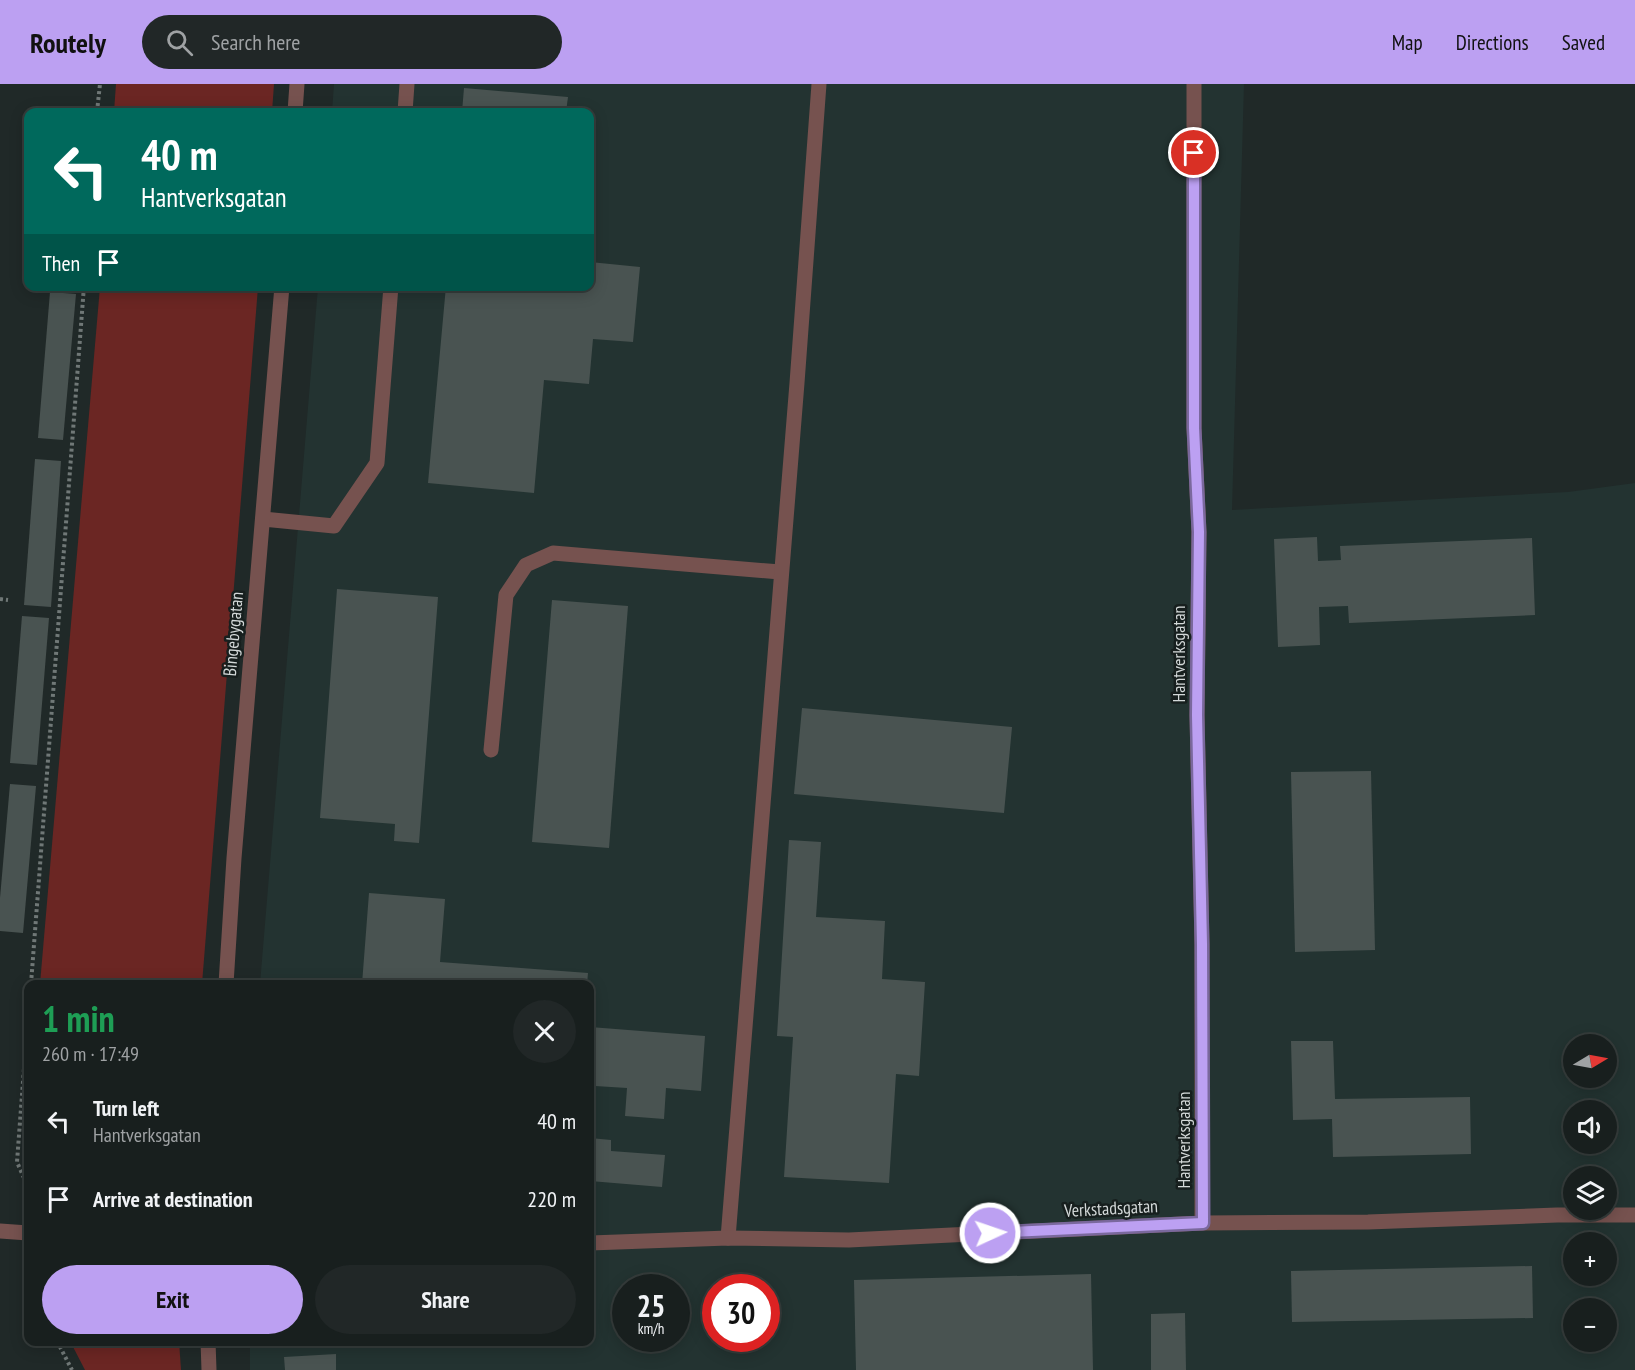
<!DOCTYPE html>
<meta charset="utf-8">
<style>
:root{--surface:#181f1e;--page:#212727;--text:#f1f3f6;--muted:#9fa2a4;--line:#363d3c;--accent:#bca0f2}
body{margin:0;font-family:"PT Sans Narrow",sans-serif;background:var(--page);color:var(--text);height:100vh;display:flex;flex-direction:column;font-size:22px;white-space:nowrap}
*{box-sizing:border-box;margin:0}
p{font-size:20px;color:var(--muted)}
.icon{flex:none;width:33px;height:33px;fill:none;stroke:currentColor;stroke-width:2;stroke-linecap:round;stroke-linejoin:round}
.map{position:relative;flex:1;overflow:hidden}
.side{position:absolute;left:24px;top:896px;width:570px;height:366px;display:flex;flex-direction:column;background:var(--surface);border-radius:12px;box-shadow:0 3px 15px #0003,0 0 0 2px var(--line)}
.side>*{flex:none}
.guide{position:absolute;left:24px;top:24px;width:570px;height:183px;border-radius:12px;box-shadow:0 3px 15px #0003,0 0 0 2px var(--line);background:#00695c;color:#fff;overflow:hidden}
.needle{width:39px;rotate:80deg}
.controls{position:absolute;left:1563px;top:950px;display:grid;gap:12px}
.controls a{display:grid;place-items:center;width:54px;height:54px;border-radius:50%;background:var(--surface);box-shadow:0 3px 15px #0003,0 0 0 2px var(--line);font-size:30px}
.speed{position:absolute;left:612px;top:1190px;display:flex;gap:12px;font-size:30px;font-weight:700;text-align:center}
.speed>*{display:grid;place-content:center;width:78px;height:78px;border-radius:50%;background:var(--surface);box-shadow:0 3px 15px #0003,0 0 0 2px var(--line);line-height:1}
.speed small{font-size:15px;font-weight:400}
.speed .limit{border:9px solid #d22;background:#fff;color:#111}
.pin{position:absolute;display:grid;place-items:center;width:51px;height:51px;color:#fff;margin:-26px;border:3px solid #fff;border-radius:50%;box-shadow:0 2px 6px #0007}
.me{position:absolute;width:66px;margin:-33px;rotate:87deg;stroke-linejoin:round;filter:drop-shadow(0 0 4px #0008)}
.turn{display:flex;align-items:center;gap:21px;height:126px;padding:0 18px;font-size:27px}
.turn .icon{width:78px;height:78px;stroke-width:2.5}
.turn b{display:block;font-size:42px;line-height:51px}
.then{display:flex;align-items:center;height:57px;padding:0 18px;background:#0003;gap:12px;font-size:22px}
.round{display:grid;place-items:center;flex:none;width:63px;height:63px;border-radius:32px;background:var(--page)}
.overview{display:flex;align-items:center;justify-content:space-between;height:102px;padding:0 18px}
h1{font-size:36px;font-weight:600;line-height:45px;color:#1e9e55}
.primary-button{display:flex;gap:12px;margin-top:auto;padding:12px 18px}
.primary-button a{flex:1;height:69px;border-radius:36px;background:var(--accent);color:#111;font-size:24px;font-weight:600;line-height:69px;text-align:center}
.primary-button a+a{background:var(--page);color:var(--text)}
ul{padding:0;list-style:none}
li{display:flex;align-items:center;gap:18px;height:78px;padding:0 18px}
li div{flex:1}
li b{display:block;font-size:22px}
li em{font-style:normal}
header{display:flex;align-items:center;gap:36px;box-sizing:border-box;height:84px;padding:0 30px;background:var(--accent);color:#111}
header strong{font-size:28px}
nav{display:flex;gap:33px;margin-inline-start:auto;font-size:21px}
.search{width:420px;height:54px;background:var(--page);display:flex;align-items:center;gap:15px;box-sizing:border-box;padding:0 21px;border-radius:33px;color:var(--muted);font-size:22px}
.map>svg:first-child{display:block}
.built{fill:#233331;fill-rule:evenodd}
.green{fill:#6b2623}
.building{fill:#495351}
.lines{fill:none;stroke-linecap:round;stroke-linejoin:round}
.path{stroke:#707877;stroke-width:4;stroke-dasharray:3 3;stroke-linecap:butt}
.minor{stroke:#76524f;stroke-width:15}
.route-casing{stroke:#7a689d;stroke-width:15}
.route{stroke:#bca0f2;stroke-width:10}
.labels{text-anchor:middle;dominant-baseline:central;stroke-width:5;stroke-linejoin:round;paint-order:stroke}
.street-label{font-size:18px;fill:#d3d8d8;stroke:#171f1e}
</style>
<header>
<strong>Routely</strong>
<div class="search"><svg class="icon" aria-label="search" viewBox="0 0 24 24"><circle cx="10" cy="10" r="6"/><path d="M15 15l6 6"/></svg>Search here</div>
<nav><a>Map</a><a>Directions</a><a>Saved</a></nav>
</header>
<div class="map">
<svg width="1635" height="1286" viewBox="0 0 1635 1286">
<rect width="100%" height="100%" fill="#202928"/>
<path class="built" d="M334,0H1244L1232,426L1568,408L1635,399V1286H250V1257H590V900H260L318,203L590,202V28H332ZM1574,960H1606V993H1574ZM1574,1026H1606V1059H1574ZM1574,1092H1606V1125H1574ZM1574,1158H1606V1191H1574ZM626,1203H676V1254H626ZM716,1203H766V1254H716ZM1574,1224H1606V1257H1574Z"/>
<g class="green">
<polygon points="116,0 274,0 272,28 114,28"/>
<polygon points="100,203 258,203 202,900 40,900"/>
<polygon points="70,1257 179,1257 181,1286 85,1286"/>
</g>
<g class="building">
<polygon points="464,4 568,13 566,28 462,28"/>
<polygon points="590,178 640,183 633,258 593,255 589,300 544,296 534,409 428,399 446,202 590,202"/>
<polygon points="50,208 76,210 63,356 38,354"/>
<polygon points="35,375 61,377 51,523 24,521"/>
<polygon points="1317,453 1318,477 1341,476 1340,462 1532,454 1535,531 1349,539 1348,522 1319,523 1320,561 1278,563 1274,455"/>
<polygon points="337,505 438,513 419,759 394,757 395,740 320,734"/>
<polygon points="552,516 628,522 609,764 532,758"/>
<polygon points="22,532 49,534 37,681 10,679"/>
<polygon points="802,624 1012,643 1004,729 794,710"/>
<polygon points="1371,687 1375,866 1295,868 1291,688"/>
<polygon points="10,700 36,702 23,849 0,847 0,814"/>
<polygon points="789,756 821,758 816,833 885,837 882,895 925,898 919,992 896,990 889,1099 784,1093 793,953 777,952"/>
<polygon points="369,809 445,815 440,878 588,889 587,900 362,900"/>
<polygon points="590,943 705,952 701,1007 666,1004 664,1035 625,1032 627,1004 595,1002 594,1015 590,1015"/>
<polygon points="1291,957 1333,957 1335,1015 1470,1013 1471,1070 1333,1073 1332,1035 1293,1036"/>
<polygon points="590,1054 611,1056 611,1067 665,1071 662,1103 590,1097"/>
<polygon points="1532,1182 1533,1234 1292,1238 1291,1187"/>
<polygon points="1091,1190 1093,1286 856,1286 854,1196"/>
<polygon points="1185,1229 1186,1286 1151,1286 1151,1230"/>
<polygon points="336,1270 336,1286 285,1286 284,1273"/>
</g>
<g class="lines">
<g class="path">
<polyline points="97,28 100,0"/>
<polyline points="0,515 8,516"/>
<polyline points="31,900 84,202"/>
<polyline points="28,931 17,1078 28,1103"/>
<polyline points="57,1257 72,1286"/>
</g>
<g class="minor">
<polyline points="1194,0 1194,344 1199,448 1197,631 1202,860 1202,1139"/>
<polyline points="295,28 297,0"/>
<polyline points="405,28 407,0"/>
<polyline points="263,435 334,442 377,379 391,202"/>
<polyline points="491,666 506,511 526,481 553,469 780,488"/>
<polyline points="226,900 234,774 282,202"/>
<polyline points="0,1147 28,1149"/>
<polyline points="728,1154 797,299 819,0"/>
<polyline points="590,1159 728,1154 849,1156 1202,1139 1368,1138 1557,1131 1635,1131"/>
<polyline points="208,1257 209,1286"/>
</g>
</g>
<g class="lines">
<g class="route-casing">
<polyline id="route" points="990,1149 1203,1139 1202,860 1197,631 1199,448 1194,344 1194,69"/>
</g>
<use href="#route" class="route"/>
</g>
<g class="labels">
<g class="street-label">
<text transform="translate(233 550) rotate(-85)">Bingebygatan</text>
<text transform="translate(1178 570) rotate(-90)">Hantverksgatan</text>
<text transform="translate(1183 1056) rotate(-90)">Hantverksgatan</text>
<text transform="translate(1111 1124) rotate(-3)">Verkstadsgatan</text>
</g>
</g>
</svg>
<div class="controls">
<a><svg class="needle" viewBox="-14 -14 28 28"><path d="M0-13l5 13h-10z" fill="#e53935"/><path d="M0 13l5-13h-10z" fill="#9fa2a4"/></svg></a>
<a><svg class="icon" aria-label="sound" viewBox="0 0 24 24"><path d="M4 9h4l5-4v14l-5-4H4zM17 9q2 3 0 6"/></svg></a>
<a><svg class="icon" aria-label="layers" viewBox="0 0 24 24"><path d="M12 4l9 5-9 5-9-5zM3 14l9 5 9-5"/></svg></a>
<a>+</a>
<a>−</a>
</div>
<div class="speed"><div>25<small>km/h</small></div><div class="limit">30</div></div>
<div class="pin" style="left:1194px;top:69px;background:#d93025"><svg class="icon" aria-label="arrive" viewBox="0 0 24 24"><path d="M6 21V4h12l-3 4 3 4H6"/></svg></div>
<svg class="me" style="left:990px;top:1149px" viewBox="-20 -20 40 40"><circle r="17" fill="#bca0f2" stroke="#fff" stroke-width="3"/><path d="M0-11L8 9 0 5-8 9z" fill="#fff"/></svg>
<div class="guide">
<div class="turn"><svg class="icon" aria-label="left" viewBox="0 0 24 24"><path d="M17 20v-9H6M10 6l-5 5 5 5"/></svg><div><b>40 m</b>Hantverksgatan</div></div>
<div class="then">Then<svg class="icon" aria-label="arrive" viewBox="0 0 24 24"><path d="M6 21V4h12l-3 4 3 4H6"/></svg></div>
</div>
<section class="side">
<div class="overview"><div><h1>1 min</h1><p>260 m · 17:49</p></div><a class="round"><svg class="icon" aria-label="close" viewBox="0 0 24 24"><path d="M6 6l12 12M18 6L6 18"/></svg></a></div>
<ul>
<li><svg class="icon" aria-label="left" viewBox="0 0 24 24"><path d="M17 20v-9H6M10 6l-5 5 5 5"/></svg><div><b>Turn left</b><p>Hantverksgatan</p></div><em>40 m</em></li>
<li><svg class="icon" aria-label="arrive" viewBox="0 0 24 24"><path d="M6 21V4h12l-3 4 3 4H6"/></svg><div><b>Arrive at destination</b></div><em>220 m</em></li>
</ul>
<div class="primary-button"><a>Exit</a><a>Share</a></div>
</section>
</div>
